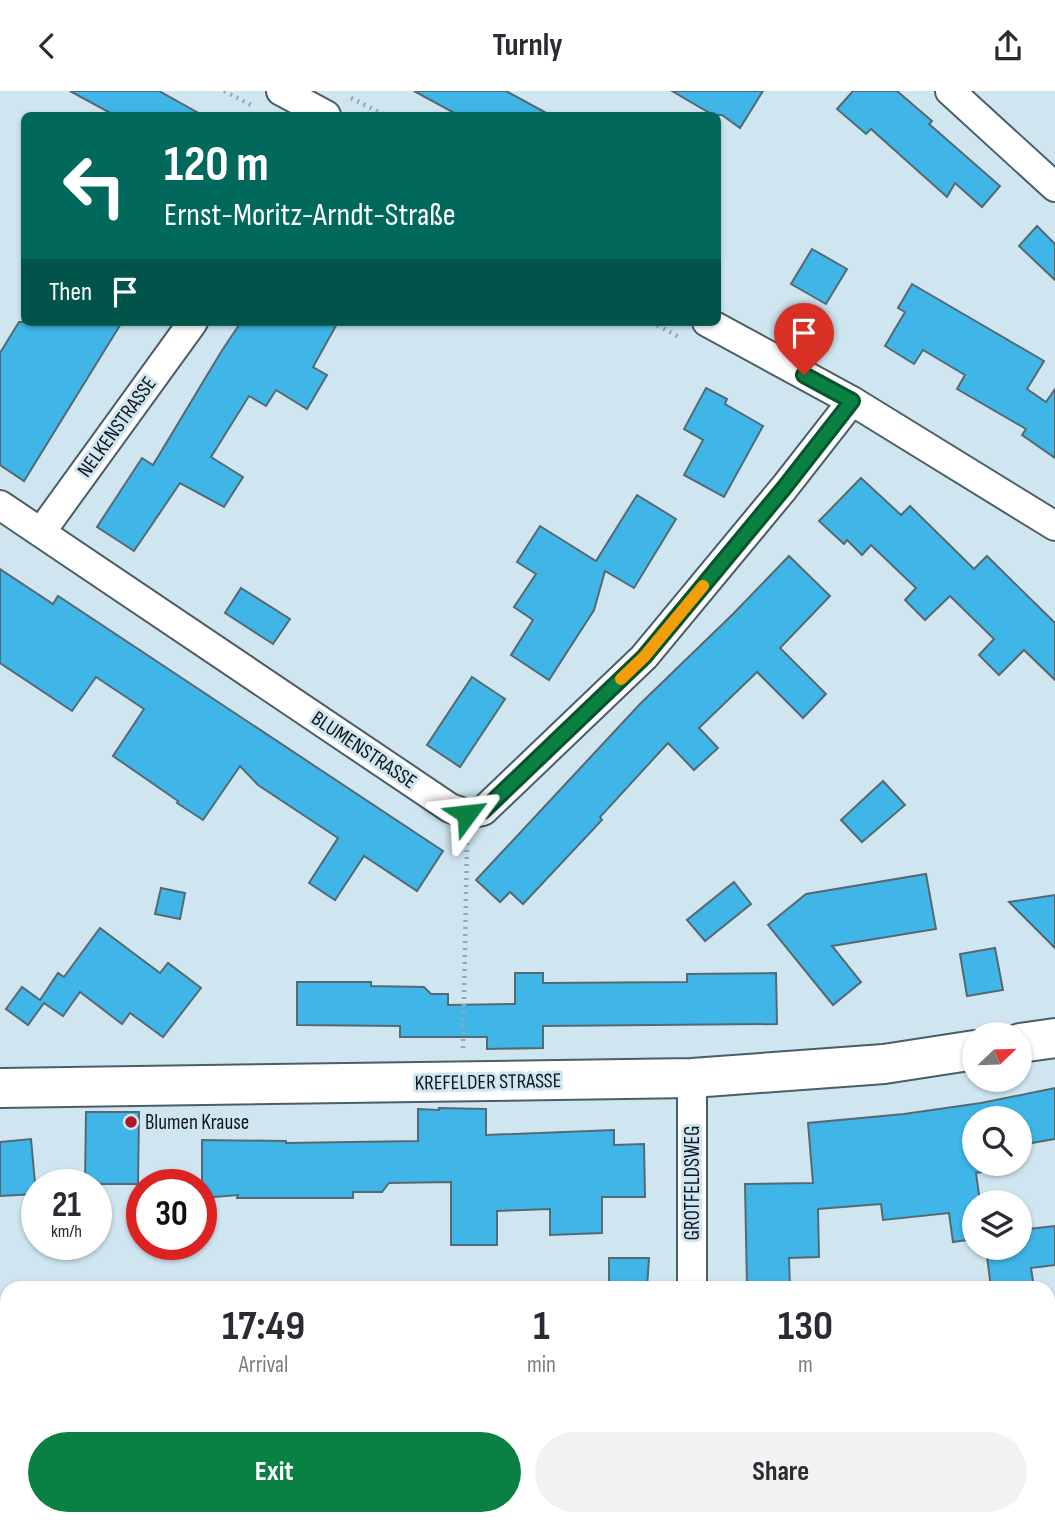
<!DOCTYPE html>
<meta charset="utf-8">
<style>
:root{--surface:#fff;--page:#f2f2f3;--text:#2b2b33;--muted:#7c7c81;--accent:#0b8043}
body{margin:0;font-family:"Sofia Sans Condensed",sans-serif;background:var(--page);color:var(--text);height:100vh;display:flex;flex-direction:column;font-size:26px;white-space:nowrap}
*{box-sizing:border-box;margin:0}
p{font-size:23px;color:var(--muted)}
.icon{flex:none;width:38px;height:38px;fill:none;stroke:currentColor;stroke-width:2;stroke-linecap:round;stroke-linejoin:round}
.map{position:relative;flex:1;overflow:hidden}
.sheet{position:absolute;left:0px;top:1190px;width:1055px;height:245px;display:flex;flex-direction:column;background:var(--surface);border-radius:21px 21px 0 0;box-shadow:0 2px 5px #0004}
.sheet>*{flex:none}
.guide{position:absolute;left:21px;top:21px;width:700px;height:214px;border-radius:10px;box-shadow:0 2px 5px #0004;background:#00695c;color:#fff;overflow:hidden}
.needle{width:46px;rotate:67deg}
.controls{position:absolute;left:962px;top:931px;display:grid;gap:14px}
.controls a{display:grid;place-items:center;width:70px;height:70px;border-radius:50%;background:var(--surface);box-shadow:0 2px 5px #0004;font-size:35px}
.speed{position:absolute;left:21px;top:1078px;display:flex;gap:14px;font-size:35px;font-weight:700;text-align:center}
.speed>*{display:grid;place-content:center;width:91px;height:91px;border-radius:50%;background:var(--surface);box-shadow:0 2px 5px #0004;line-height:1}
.speed small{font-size:18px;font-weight:400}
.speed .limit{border:10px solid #d22;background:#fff;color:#111}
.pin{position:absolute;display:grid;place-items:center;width:60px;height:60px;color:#fff;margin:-72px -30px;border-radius:50% 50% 50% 0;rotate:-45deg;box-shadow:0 0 7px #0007}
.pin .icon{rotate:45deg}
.me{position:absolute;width:77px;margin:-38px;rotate:60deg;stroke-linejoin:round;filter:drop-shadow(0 0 5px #0008)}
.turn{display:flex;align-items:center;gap:24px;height:147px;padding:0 28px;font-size:32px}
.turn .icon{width:91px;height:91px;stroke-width:2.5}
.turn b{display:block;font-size:49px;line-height:60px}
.then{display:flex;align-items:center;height:66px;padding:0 28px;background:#0003;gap:14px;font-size:26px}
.eta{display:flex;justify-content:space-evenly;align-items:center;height:119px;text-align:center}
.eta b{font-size:42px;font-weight:700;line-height:49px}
.action{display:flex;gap:14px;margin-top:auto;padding:14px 28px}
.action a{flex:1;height:80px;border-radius:42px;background:var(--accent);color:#fff;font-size:28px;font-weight:700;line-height:80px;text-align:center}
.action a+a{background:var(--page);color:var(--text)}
header{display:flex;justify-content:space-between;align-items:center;height:91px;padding:0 28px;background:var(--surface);font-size:32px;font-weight:700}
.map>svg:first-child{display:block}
.green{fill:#ffaea7}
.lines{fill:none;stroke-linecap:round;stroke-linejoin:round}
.stream{stroke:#e5817a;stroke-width:10}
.building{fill:#3fb6e7;stroke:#556973;stroke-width:2}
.street-casing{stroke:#4a5e68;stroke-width:32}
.secondary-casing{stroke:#4a5e68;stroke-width:42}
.path{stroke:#95a7b0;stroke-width:4.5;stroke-dasharray:2 5;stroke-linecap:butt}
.street{stroke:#fff;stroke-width:28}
.secondary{stroke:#fff;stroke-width:38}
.route-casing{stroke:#07532c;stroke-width:18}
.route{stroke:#0b8043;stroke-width:12}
.slow{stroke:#f59e0b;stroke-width:12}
.poi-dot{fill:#ac1924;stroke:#cfe6f1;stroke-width:2.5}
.labels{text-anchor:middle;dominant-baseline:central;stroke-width:6;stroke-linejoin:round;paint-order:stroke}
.street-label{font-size:21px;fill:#0f171b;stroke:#cfe6f1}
.poi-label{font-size:21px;fill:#0f171b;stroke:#cfe6f1;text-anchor:start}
</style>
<header><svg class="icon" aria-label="back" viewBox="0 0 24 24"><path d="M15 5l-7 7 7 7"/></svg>Turnly<svg class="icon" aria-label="share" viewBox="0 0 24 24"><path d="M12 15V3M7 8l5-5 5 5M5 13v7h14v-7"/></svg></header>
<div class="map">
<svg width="1055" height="1435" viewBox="0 0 1055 1435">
<rect width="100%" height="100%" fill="#cfe6f1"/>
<g class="green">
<polygon points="0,1242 7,1242 7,1428 149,1428 143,1435 0,1435"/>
<polygon points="1055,1254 1055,1435 821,1435 828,1428 1048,1428 1048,1259"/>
</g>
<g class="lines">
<g class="stream">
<polyline points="1048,1246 1055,1241"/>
<polyline points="806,1435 814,1428"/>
</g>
</g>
<g class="building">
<polygon points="70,0 159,0 202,24 114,24"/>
<polygon points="414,0 506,0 550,24 458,24"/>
<polygon points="672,0 763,0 740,37 722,24 713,24"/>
<polygon points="853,0 897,0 932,30 929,33 1000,95 982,116 955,92 947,106 871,38 866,43 837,18"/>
<polygon points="1037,135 1055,153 1055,189 1019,155"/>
<polygon points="812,158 847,178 826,213 791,193"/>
<polygon points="912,193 1044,270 1027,298 1046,311 1055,298 1055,367 1022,344 1026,338 957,298 965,284 923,259 914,273 885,255 905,221 898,217"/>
<polygon points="19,231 122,231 24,390 0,374 0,262"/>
<polygon points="241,231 338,231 313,276 327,284 307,318 276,299 266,315 249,305 211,366 243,386 224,416 180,392 134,460 97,436 142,367 153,374 221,261"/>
<polygon points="706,297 727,308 725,313 763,335 724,406 684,384 703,349 684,338"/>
<polygon points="861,387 901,424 910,415 974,478 987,465 1055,532 1055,589 1024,559 999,584 979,564 994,548 950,505 925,529 905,509 916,497 871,454 862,464 847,449 844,453 819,430"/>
<polygon points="637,404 676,428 634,497 605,480 594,519 549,589 511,564 533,529 514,516 536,483 517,471 540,435 596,470"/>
<polygon points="789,465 830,505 780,557 826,603 803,627 757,581 699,637 718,657 694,679 668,652 600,726 602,729 523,813 510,801 500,811 476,789 640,613 733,523"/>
<polygon points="0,478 53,513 58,505 443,760 417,800 364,765 335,809 309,792 338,747 258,694 240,675 203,729 177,712 178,710 113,665 144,618 96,586 72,620 0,572"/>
<polygon points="241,497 290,528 273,553 225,522"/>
<polygon points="472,586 505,608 460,676 427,654"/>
<polygon points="883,690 905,714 862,751 841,729"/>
<polygon points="926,783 936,838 832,855 861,891 833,914 768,834 806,803"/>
<polygon points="734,791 751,813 705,850 687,829"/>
<polygon points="161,797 185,802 180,828 155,823"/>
<polygon points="1055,804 1055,857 1009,811"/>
<polygon points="100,837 160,882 168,872 201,897 163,946 130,922 122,933 80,901 63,925 44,912 28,934 6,918 22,896 40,909 58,882 64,886"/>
<polygon points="995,857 1003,899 967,905 960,863"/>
<polygon points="515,882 543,882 543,892 687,891 687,883 776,882 777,933 543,935 543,957 487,958 487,946 400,946 400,935 297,934 297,891 371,891 371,895 424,896 431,903 448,903 448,914 515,913"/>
<polygon points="1055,997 1055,1048 1020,1054 1020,1027 975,1027 975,1073 992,1073 993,1079 976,1082 980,1111 975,1111 975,1148 953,1151 949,1122 883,1129 881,1113 818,1118 819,1166 789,1167 790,1197 747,1197 745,1093 813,1092 808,1032 904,1023 981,1012"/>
<polygon points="439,1017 486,1018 486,1044 614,1039 614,1054 644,1053 645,1106 602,1106 602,1142 550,1144 550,1118 497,1120 497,1154 451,1154 451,1091 389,1092 382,1101 353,1101 353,1107 237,1107 238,1104 202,1107 202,1049 286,1050 286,1052 418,1050 418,1018 439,1019"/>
<polygon points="86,1021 139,1021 138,1093 85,1093"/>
<polygon points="31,1048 36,1103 0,1105 0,1051"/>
<polygon points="1055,1135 1055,1174 1031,1177 1034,1197 991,1197 986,1157 1020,1157 1020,1139"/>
<polygon points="609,1167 649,1167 647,1197 609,1197"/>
</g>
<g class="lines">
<g class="street-casing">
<g id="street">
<polyline points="281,0 326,24"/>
<polyline points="950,0 1055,96"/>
<polyline points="707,231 852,310 1055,435"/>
<polyline points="0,414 450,717 467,723 483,720 644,566 784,397 852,310"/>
<polyline points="41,441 193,231"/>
<polyline points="692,987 692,1197"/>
<polyline points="692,1428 692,1435"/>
</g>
</g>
<g class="secondary-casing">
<g id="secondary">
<polyline points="1020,952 1055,947"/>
<polyline points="0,997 692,987 884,973 975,959"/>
</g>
</g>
<g class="path">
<polyline points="224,0 255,16"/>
<polyline points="351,7 385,24"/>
<polyline points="651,231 681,247"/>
<polyline points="463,957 467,752"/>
<polyline points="0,1411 6,1425 8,1435"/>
</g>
<use href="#street" class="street"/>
<use href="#secondary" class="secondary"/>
</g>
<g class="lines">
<g class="route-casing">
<polyline id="route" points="467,723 483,720 644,566 784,397 852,310 804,284"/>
</g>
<use href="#route" class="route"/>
<polyline class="slow" points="621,588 644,566 703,495"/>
</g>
<circle class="poi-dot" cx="131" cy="1031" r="7"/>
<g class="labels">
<g class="street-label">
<text transform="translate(117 336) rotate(-54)">NELKENSTRASSE</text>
<text transform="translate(364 659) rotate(34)">BLUMENSTRASSE</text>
<text transform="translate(488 991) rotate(-1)">KREFELDER STRASSE</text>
<text transform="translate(692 1092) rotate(-90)">GROTFELDSWEG</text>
</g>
<g class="poi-label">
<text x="145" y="1031">Blumen Krause</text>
</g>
</g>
</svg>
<div class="controls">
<a><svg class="needle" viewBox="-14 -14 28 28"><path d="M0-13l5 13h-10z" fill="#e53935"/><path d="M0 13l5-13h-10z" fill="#7c7c81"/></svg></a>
<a><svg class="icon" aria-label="search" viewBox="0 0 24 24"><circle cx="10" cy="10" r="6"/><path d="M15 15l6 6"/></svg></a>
<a><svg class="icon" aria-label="layers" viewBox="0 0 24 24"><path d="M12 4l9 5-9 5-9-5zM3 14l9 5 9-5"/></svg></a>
</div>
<div class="speed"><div>21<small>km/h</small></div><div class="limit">30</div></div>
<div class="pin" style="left:804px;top:284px;background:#d93025"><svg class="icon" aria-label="arrive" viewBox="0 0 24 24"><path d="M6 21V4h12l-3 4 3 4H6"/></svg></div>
<svg class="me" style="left:467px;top:723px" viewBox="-20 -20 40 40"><path d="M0-17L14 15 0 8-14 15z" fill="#0b8043" stroke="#fff" stroke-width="4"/></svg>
<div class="guide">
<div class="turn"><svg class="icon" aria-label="left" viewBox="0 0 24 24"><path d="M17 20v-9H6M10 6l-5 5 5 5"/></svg><div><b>120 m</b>Ernst-Moritz-Arndt-Straße</div></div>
<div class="then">Then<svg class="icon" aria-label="arrive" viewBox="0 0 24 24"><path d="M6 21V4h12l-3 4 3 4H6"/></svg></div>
</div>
<section class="sheet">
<div class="eta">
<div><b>17:49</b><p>Arrival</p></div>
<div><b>1</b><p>min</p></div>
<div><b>130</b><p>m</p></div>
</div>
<div class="action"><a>Exit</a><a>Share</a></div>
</section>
</div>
